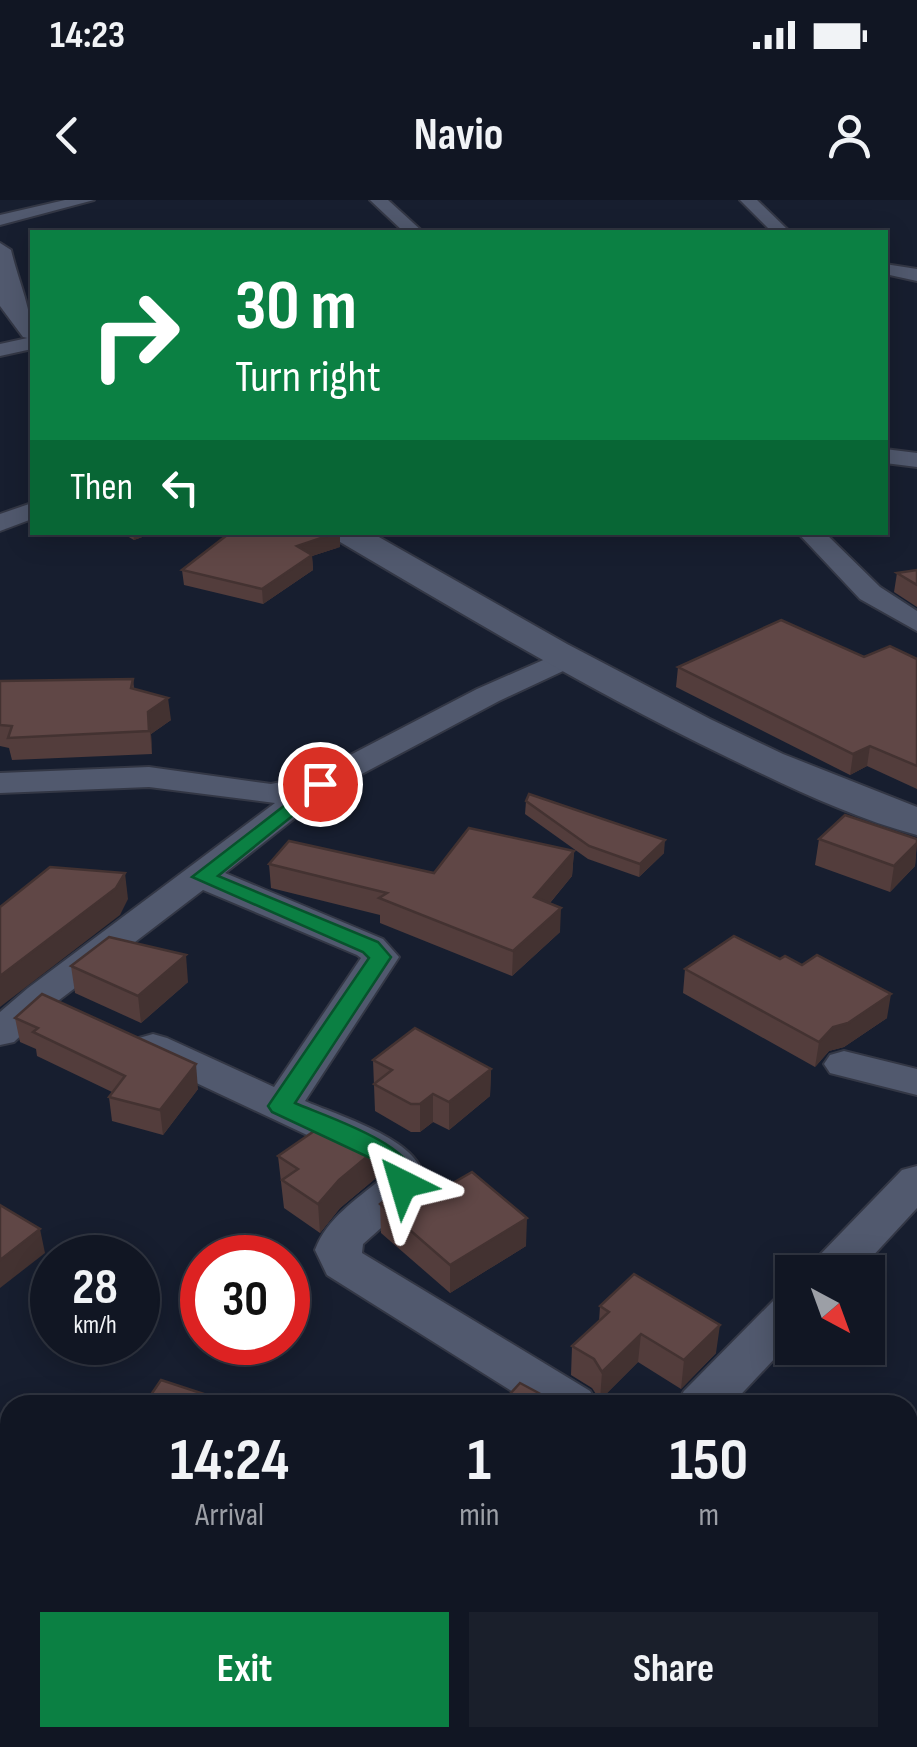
<!DOCTYPE html>
<style>
:root{--surface:#111623;--page:#1a1f2b;--text:#f1f3f6;--muted:#9c9fa6;--line:#303541;--accent:#0b8043}
body{margin:0;font-family:"Sofia Sans Condensed",sans-serif;background:var(--page);color:var(--text);height:100vh;display:flex;flex-direction:column;font-size:38px;white-space:nowrap}
*{box-sizing:border-box;margin:0}
p{font-size:32px;color:var(--muted)}
.icon{flex:none;width:55px;height:55px;fill:none;stroke:currentColor;stroke-width:2;stroke-linecap:round;stroke-linejoin:round}
.map{position:relative;flex:1;overflow:hidden}
.side{position:absolute;left:0px;top:1195px;width:918px;height:352px;display:flex;flex-direction:column;background:var(--surface);border-radius:30px 30px 0 0;box-shadow:0 5px 25px #0003,0 0 0 2px var(--line)}
.side>*{flex:none}
.top-card{position:absolute;left:30px;top:30px;width:858px;height:305px;border-radius:0px;box-shadow:0 5px 25px #0003,0 0 0 2px var(--line);background:#0b8043;color:#fff;overflow:hidden}
.needle{width:65px;rotate:139deg}
.tools{position:absolute;left:775px;top:1055px;display:grid;gap:20px}
.tools a{display:grid;place-items:center;width:110px;height:110px;border-radius:0px;background:var(--surface);box-shadow:0 5px 25px #0003,0 0 0 2px var(--line);font-size:50px}
.speed{position:absolute;left:30px;top:1035px;display:flex;gap:20px;font-size:50px;font-weight:700;text-align:center}
.speed>*{display:grid;place-content:center;width:130px;height:130px;border-radius:50%;background:var(--surface);box-shadow:0 5px 25px #0003,0 0 0 2px var(--line);line-height:1}
.speed small{font-size:25px;font-weight:400}
.speed .limit{border:15px solid #d22;background:#fff;color:#111}
.pin{position:absolute;display:grid;place-items:center;width:85px;height:85px;color:#fff;margin:-42px;border:5px solid #fff;border-radius:50%;box-shadow:0 2px 10px #0007}
.me{position:absolute;width:110px;margin:-55px;rotate:320deg;stroke-linejoin:round;filter:drop-shadow(0 0 8px #0008)}
.turn{display:flex;align-items:center;gap:35px;height:210px;padding:0 40px;font-size:45px}
.turn .icon{width:130px;height:130px;stroke-width:2.5}
.turn b{display:block;font-size:70px;line-height:85px}
.then{display:flex;align-items:center;height:95px;padding:0 40px;background:#0003;gap:20px;font-size:38px}
.eta{display:flex;justify-content:space-evenly;align-items:center;height:170px;text-align:center}
.eta b{font-size:60px;font-weight:700;line-height:70px}
.cta{display:flex;gap:20px;margin-top:auto;padding:20px 40px}
.cta a{flex:1;height:115px;border-radius:0px;background:var(--accent);color:#fff;font-size:40px;font-weight:700;line-height:115px;text-align:center}
.cta a+a{background:var(--page);color:var(--text)}
.status{display:flex;justify-content:space-between;align-items:center;height:70px;padding:0 50px;background:var(--surface);direction:ltr}
.status svg{height:28px;fill:currentColor}
header{display:flex;justify-content:space-between;align-items:center;height:130px;padding:0 40px;background:var(--surface);font-size:45px;font-weight:700}
.map>svg:first-child{display:block}
.lines{fill:none;stroke-linecap:round;stroke-linejoin:round}
.minor-casing{stroke:#333745;stroke-width:4}
.tertiary-casing{stroke:#333745;stroke-width:4}
.minor{fill:#51596e;fill-rule:evenodd}
.tertiary{fill:#51596e;fill-rule:evenodd}
.wall{fill:#533d3c}
.shaded-wall{fill:#433231}
.building{fill:#604746;stroke:#433231;stroke-width:2.5}
.route{fill:#0b8043;stroke:#07532c;stroke-width:2.5}
</style>
<div class="status"><b>14:23</b><svg viewBox="0 0 49 12"><path d="M0 12V9h3v3zM5 12V6h3v6zM10 12V3h3v9zM15 12V0h3v12zM26 1h20v11H26zM47 4h2v5h-2z"/></svg></div>
<header><svg class="icon" aria-label="back" viewBox="0 0 24 24"><path d="M15 5l-7 7 7 7"/></svg>Navio<svg class="icon" aria-label="person" viewBox="0 0 24 24"><circle cx="12" cy="8" r="4"/><path d="M4 21q1-7 8-7t8 7"/></svg></header>
<div class="map">
<svg width="917" height="1547" viewBox="0 0 917 1547">
<rect width="100%" height="100%" fill="#171e2f"/>
<g class="lines">
<g class="minor-casing">
<g id="minor">
<polygon points="65,0 94,0 0,25 0,15"/>
<polygon points="370,0 388,0 423,32 404,32"/>
<polygon points="740,0 757,0 790,32 772,32"/>
<polygon points="885,64 917,69 917,81 885,74"/>
<polygon points="32,137 32,149 0,156 0,144"/>
<polygon points="885,249 917,253 917,267 885,263"/>
<polygon points="32,303 32,319 0,331 0,314"/>
<polygon points="797,332 824,332 880,387 917,411 917,431 860,399"/>
<path d="M566,450L576,453L580,459L576,465L499,501L328,592L225,673L383,739L399,757L305,901C338,916 447,947 418,995L363,1044L362,1053L590,1191L598,1205H534L327,1075L315,1050C327,1018 356,1000 381,979L375,967L139,856L133,847L139,838L153,834L167,838L274,887L361,758L357,755L203,690L54,804L14,842L0,845V812L28,788L275,603L149,587L0,593V573L149,567L271,584L310,576L477,489Z"/>
<polygon points="844,851 917,869 917,895 830,873 824,864 830,855"/>
<polygon points="917,966 917,1008 858,1072 808,1072 815,1060 902,970"/>
<polygon points="792,1094 792,1140 731,1205 676,1205 684,1191 775,1099"/>
<polygon points="908,1469 917,1472 917,1529 908,1526"/>
</g>
</g>
<g class="tertiary-casing">
<g id="tertiary">
<path d="M0,43L11,50C18,80 32,110 32,139L23,137L0,106Z"/>
<path d="M330,332H370L567,444L710,519L783,554L917,607V635C852,618 787,586 727,557C592,492 464,415 335,339Z"/>
</g>
</g>
<use href="#minor" class="minor"/>
<use href="#tertiary" class="tertiary"/>
</g>
<g class="wall">
<polygon points="120,332 156,332 134,340"/>
<polygon points="340,347 312,356 313,370 263,404 184,385 182,370"/>
<polygon points="917,370 917,407 894,392 897,373"/>
<polygon points="864,457 917,459 917,589 867,566 850,575 676,487 678,467"/>
<polygon points="133,479 134,489 171,520 151,534 152,554 12,560 9,548 0,546 0,481"/>
<polygon points="526,601 664,653 639,677 588,659 525,614"/>
<polygon points="819,639 917,639 915,666 890,692 815,665"/>
<polygon points="574,651 572,676 550,703 560,732 512,776 380,723 380,715 271,688 269,664 434,673"/>
<polygon points="71,766 188,782 141,823 75,793"/>
<polygon points="685,769 887,818 844,847 829,851 815,867 683,793"/>
<polygon points="15,818 198,889 163,935 112,921 109,897 112,892 37,856 36,849 20,842"/>
<polygon points="373,860 491,869 490,896 449,930 433,922 420,932 411,932 375,911"/>
<polygon points="340,940 375,950 376,978 340,1008 320,1033 284,1008 278,956"/>
<polygon points="380,1004 526,1046 450,1093 381,1033"/>
<polygon points="600,1106 716,1153 681,1189 638,1162 600,1200 592,1188 571,1175 572,1146 599,1122"/>
<polygon points="174,1538 286,1538 277,1547 186,1547"/>
<polygon points="645,1538 727,1538 735,1547 654,1547"/>
</g>
<g class="shaded-wall">
<polygon points="133,332 156,332 134,340"/>
<polygon points="340,332 340,347 312,356 313,370 263,404 262,389 297,346"/>
<polygon points="168,498 171,520 151,534 152,554 148,512"/>
<polygon points="870,546 867,566 850,575 853,554"/>
<polygon points="665,640 664,653 639,677 640,664"/>
<polygon points="917,643 915,666 890,692 894,666"/>
<polygon points="574,651 572,676 534,722 534,697"/>
<polygon points="125,673 128,699 120,715 0,807 0,776"/>
<polygon points="561,708 560,732 512,776 513,751"/>
<polygon points="186,755 188,782 141,823 138,796"/>
<polygon points="891,794 887,818 844,847 829,851 815,867 819,842 833,827"/>
<polygon points="196,864 198,889 163,935 160,910"/>
<polygon points="491,869 490,896 449,930 449,902"/>
<polygon points="433,894 433,922 420,932 420,904"/>
<polygon points="375,950 376,978 340,1008 320,1033 318,1004 339,980"/>
<polygon points="527,1018 526,1046 450,1093 450,1065"/>
<polygon points="40,1029 45,1053 0,1088 0,1060"/>
<polygon points="720,1125 716,1153 681,1189 684,1160"/>
<polygon points="641,1134 638,1162 600,1200 602,1172"/>
<polygon points="249,1538 286,1538 277,1547 240,1547"/>
</g>
<g class="building">
<polygon points="231,332 339,332 297,346 312,355 262,389 182,370"/>
<polygon points="917,370 917,385 897,373"/>
<polygon points="781,420 864,457 890,446 917,459 917,566 870,546 853,554 678,467"/>
<polygon points="133,479 131,488 168,498 148,512 149,531 8,538 12,526 0,525 0,481"/>
<polygon points="529,594 665,640 640,664 589,646 526,601"/>
<polygon points="845,615 917,639 917,643 894,666 819,639"/>
<polygon points="469,628 574,651 534,697 561,708 513,751 379,698 387,693 269,664 289,641 434,673"/>
<polygon points="50,667 125,673 116,688 0,776 0,707"/>
<polygon points="734,736 780,759 785,756 802,765 817,755 891,794 848,823 833,827 819,842 685,769"/>
<polygon points="109,737 186,755 138,796 71,766"/>
<polygon points="42,794 196,864 160,910 109,897 125,876 33,832 38,828 15,818"/>
<polygon points="415,828 491,869 449,902 433,894 420,904 411,904 374,884 392,870 373,860"/>
<polygon points="320,927 340,940 349,934 375,950 339,980 318,1004 282,980 298,969 278,956"/>
<polygon points="472,972 527,1018 450,1065 380,1004 414,975 439,991"/>
<polygon points="0,1005 40,1029 0,1060"/>
<polygon points="634,1074 720,1125 684,1160 641,1134 602,1172 594,1159 572,1146 609,1112 600,1106"/>
<polygon points="161,1180 216,1198 211,1205 144,1205"/>
<polygon points="520,1183 548,1198 542,1205 500,1205"/>
<polygon points="215,1538 249,1538 240,1547 227,1547"/>
<polygon points="674,1538 727,1538 735,1547 683,1547"/>
</g>
<path class="route" d="M320,578L327,580V588L218,676L378,742L391,757L295,903C324,916 434,950 412,990H394L389,971L381,963L272,912L268,906L369,758L363,752L192,677Z"/>
</svg>
<div class="tools">
<a><svg class="needle" viewBox="-14 -14 28 28"><path d="M0-13l5 13h-10z" fill="#e53935"/><path d="M0 13l5-13h-10z" fill="#9c9fa6"/></svg></a>
</div>
<div class="speed"><div>28<small>km/h</small></div><div class="limit">30</div></div>
<div class="pin" style="left:320px;top:584px;background:#d93025"><svg class="icon" aria-label="arrive" viewBox="0 0 24 24"><path d="M6 21V4h12l-3 4 3 4H6"/></svg></div>
<svg class="me" style="left:403px;top:984px" viewBox="-20 -20 40 40"><path d="M0-17L14 15 0 8-14 15z" fill="#0b8043" stroke="#fff" stroke-width="4"/></svg>
<div class="top-card">
<div class="turn"><svg class="icon" aria-label="right" viewBox="0 0 24 24"><path d="M7 20v-9h11M14 6l5 5-5 5"/></svg><div><b>30 m</b>Turn right</div></div>
<div class="then">Then<svg class="icon" aria-label="left" viewBox="0 0 24 24"><path d="M17 20v-9H6M10 6l-5 5 5 5"/></svg></div>
</div>
<section class="side">
<div class="eta">
<div><b>14:24</b><p>Arrival</p></div>
<div><b>1</b><p>min</p></div>
<div><b>150</b><p>m</p></div>
</div>
<div class="cta"><a>Exit</a><a>Share</a></div>
</section>
</div>
